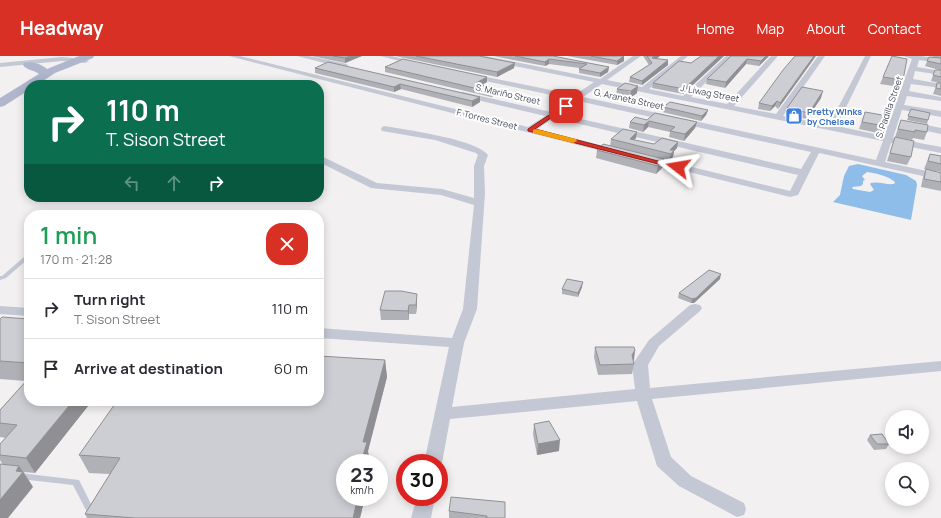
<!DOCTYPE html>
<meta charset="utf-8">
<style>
:root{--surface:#fff;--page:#f7f7f7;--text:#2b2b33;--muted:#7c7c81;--line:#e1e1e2;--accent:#d93025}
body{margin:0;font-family:Manrope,sans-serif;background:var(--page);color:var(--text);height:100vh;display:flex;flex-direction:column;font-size:15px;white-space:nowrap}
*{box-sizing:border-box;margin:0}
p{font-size:13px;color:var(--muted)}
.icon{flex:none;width:22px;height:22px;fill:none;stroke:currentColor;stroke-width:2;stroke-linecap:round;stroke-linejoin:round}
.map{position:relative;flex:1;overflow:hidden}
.sheet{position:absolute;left:24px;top:154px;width:300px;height:196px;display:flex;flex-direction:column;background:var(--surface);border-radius:16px;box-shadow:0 2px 10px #0003}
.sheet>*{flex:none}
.top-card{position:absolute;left:24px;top:24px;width:300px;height:122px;border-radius:16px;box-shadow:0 2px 10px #0003;background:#0b6e4f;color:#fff;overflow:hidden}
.controls{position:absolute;left:885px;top:354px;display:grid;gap:8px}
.controls a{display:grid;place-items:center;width:44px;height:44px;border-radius:50%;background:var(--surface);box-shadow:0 2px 10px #0003;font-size:20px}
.speed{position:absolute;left:336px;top:398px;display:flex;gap:8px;font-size:20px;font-weight:700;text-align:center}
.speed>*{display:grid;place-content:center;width:52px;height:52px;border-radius:50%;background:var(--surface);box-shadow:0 2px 10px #0003;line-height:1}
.speed small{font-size:10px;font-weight:400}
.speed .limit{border:6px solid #d22;background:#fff;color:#111}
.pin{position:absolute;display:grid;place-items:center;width:34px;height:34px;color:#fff;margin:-17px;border-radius:8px;box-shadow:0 2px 6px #0006}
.me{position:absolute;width:44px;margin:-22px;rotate:284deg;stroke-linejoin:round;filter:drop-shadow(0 0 3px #0008)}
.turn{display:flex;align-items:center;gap:14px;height:84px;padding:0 16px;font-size:18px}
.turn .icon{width:52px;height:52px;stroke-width:2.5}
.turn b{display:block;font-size:28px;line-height:34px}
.lanes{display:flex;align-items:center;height:38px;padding:0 16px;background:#0003;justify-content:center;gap:20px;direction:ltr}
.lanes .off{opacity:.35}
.round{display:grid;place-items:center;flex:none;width:42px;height:42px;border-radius:16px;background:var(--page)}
.headline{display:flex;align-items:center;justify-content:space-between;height:68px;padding:0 16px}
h1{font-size:24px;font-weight:600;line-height:30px;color:#1e9e55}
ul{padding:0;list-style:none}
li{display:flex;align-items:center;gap:12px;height:60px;padding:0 16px;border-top:1px solid var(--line)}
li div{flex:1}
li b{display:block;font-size:15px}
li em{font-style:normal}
header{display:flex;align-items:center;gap:24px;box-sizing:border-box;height:56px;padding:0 20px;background:var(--accent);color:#fff}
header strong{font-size:19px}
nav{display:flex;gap:22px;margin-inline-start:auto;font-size:14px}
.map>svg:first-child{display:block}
.water{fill:#8fbde9;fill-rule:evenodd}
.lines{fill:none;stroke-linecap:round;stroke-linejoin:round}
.lane{fill:#c4c8d4;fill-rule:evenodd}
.street{fill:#c4c8d4;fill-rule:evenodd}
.primary{fill:#b0b7cd;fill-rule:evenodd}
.wall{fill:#b0b1b6}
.shaded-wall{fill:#909094}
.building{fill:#cdced4;stroke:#909094}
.route{fill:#d93025;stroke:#8d1f18}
.slow{fill:#f59e0b}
.labels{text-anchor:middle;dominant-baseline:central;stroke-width:4;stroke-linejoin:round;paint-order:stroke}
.far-street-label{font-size:9px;fill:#484d5c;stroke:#fff}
.far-shop-label{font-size:9px;font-weight:bold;fill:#366cbe;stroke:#fff;text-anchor:start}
</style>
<header>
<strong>Headway</strong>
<nav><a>Home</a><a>Map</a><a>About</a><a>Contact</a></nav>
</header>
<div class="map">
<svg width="941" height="462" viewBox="0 0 941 462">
<rect width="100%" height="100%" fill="#f2f0f0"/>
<path class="water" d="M858,108L906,119L916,125L917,129L911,164L833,146L840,139L844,120L849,110ZM867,116C876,117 888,120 895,126L894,128C886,129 878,125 871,127L870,128L874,134L870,136L853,133L852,131L861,130L863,128V125L865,124L862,120Z"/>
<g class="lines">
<g class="lane">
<polygon points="26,200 28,201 29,202 28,203 6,222 0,224 0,220 2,220 24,201"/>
<polygon points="20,417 79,424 97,460 97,462 89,462 89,460 73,429 20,423 17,422 16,420 17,418"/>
</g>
<g class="street">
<path d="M229,0H240L528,71L545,60L460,40L459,38L463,36L551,56L570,43L467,21V17L575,39L594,26L475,2L472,0H485L600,23L633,0H641L607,24L642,31L681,0H688L649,33L683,40L726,0H733L691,41L727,48L771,0H778L734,50L776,58L818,0H825L783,60L829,69L865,0H871L837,70L884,80L912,3L903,0H921L941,3V7L919,4L917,11L941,15V19L915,15L913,23L941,28V32L911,28L909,35L941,41V45L907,40L904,49L941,55V61L902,54L893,82L941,91V97L891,87L885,106L941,118V124L819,97L798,139L790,141L644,105L642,103L647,100L790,135L798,119L554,62L537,73L620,94L622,96L620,98L617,99ZM602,28L883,85L876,104L583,41ZM578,45L811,96L801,113L559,58Z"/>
<polygon points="297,0 309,0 347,8 348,10 344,12"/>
<polygon points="380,0 392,0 423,8 419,10"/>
<polygon points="62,1 85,3 89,5 85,7 62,5 0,11 0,7"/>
<polygon points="911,66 941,72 941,78 908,71 907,69"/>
<path d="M385,70C406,74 476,83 488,99L484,110L485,137L477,253L464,287L452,351L635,333L632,309L649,284L690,249L695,248L700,249L702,252L700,255L659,290L648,309L650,332L941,305V315L652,343L671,401L691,420L744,447L746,453L744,459L737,461L679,430L657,410L637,345L450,363L442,407L439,412V407H424L449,291L319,282V272L452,282L463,253L474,149L441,139L371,132L319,106V99L377,127L442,133L474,142V110L478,99L476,97L435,84L382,75L381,73L382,71Z"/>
<polygon points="0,250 29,252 29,260 0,258"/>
<polygon points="417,441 435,441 431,462 411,462"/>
</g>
<path class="primary" d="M79,0H94L93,2L55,17L37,29H29V34L4,50L0,51V42L39,18C34,14 26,14 23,9L24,7C31,5 41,8 47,13Z"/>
</g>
<g class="wall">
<polygon points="312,0 362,0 345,7"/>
<polygon points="395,0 479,0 514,12 497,21"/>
<polygon points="493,0 553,0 609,11 608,16 600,21 579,17 579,13 580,12 549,8 545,10"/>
<polygon points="567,0 624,0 624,5 617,9"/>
<polygon points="643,0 660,0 657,2 668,9 642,29 629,26 630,21 649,9"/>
<polygon points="701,0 724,0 683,38 652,32 653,27 691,7"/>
<polygon points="731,0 769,0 759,10 746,8 725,32 706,28 707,23"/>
<polygon points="795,0 778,53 775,50 770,55 758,53 759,47"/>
<polygon points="930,0 941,0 941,40 933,38 937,27 939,27 931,25 935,14 939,14 925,10 929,1 939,2"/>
<polygon points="385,11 487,26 482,29 497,33 497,38 491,41 385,16"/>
<polygon points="315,12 480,41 480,46 472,51 401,33 394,36 315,17"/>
<polygon points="883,21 903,24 900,31 880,28"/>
<polygon points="617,33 637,37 630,42 616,39"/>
<polygon points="821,42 807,63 786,59 787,52"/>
<polygon points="663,51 708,54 706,59 701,65 662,56"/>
<polygon points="911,53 928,64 927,68 907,64"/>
<polygon points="865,56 885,70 882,78 859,73"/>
<polygon points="647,64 697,66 695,72 684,85 669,81 670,76 648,71 643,76 629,72 630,66"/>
<polygon points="901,64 927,76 924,84 913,82 912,84 895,81"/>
<polygon points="637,76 636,82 634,84 654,88 678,86 677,92 674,95 673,101 669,104 610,90 611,83"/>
<polygon points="895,81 911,101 907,109 887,105"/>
<polygon points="597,94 664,103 663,111 656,118 596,102"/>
<polygon points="930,98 941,100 941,116 924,113"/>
<polygon points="926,113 941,117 941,135 921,131 923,121"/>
<polygon points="720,223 694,247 691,247 678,242 679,237"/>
<polygon points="582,231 578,241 562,238 562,233"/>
<polygon points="417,247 416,258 409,258 409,264 381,264 380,254"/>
<polygon points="0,263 29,263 29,345 92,345 35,417 24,416 33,431 3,409 0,404 0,388 6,382 0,381 0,354 26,325 0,323"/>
<polygon points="595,291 635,294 633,305 634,308 632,318 598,319 594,301"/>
<polygon points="321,292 322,301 385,304 387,321 368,395 369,403 368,407 345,407 345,441 365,441 360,462 87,462 85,458 110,418 89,417 79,399"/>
<polygon points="534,368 559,395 537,399 533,378"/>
<polygon points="870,379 889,388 886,393 874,394 867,384"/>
<polygon points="449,455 505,462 449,462"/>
</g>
<g class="shaded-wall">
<polygon points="351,0 362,0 345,7 345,2"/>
<polygon points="624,0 624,5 617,9 617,5"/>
<polygon points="655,0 660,0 652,6 652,2"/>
<polygon points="719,0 724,0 683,38 684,33"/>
<polygon points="766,0 769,0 759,10 761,5"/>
<polygon points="814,0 816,0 778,53 780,47"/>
<polygon points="549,3 549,8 545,10 545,6"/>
<polygon points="747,3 746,8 725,32 726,26"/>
<polygon points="668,4 668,9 642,29 642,25"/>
<polygon points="515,7 514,12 497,21 497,16"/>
<polygon points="609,11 608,16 600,21 600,17"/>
<polygon points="487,21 487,26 476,32 476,27"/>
<polygon points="400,28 401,33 394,36 394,31"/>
<polygon points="638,30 637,37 630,42 631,35"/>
<polygon points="497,33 497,38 491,41 491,36"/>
<polygon points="823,35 821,42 807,63 809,57"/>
<polygon points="480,41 480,46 472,51 472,45"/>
<polygon points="777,45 775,50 770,55 772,50"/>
<polygon points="708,54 706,59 701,65 702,60"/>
<polygon points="649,65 648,71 643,76 644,69"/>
<polygon points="697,66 695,72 684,85 685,78"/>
<polygon points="637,76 636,82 630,88 630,83"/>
<polygon points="678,86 677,92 674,95 673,101 669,104 671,98 670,94"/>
<polygon points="664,103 663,111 656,118 658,110"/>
<polygon points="721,218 720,223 694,247 691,247 692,243"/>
<polygon points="583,226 582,231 578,241 578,237"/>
<polygon points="417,238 417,247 416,258 416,249"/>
<polygon points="409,249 409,264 408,255"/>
<polygon points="321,292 323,309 319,309 319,296"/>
<polygon points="635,294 634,304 631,309 632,299"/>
<polygon points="385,304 387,321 368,395 369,403 368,407 361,407 363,386"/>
<polygon points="73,345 92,345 35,417 26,402"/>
<polygon points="560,384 559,395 537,399 538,388"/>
<polygon points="19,410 33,431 8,462 0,462 0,444 16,415"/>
<polygon points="358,441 365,441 360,462 353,462"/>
</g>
<g class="building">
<polygon points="333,0 351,0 345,2"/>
<polygon points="416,0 479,0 515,7 497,16"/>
<polygon points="515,0 553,0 609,11 600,17 579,13 587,8 549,3 545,6"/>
<polygon points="591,0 624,0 617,5"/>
<polygon points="647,0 655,0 652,2 668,4 642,25 630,21 652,7"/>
<polygon points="701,0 719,0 684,33 653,27 679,5 691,7"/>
<polygon points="731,0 766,0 761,5 747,3 726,26 707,23"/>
<polygon points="795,0 814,0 780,47 777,45 772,50 759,47 783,14"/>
<polygon points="892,0 907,3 903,24 883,21"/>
<polygon points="929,1 941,2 941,8 927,5"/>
<polygon points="403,3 487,21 476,27 497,33 491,36 385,11"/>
<polygon points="328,6 480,41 472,45 400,28 394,31 315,12"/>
<polygon points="935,14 941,14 941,21 933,19"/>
<polygon points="625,27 638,30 631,35 617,33"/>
<polygon points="937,27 941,27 941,33 936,32"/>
<polygon points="802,31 823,35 809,57 787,52"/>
<polygon points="670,46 708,54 702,60 663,51"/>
<polygon points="911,53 930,57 928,64 908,60"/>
<polygon points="865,56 888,60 885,70 862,66"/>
<polygon points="655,57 697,66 685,78 670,75 675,71 649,65 644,69 630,66 635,61 647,64"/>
<polygon points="901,64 928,69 927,76 915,74 915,76 898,73"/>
<polygon points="623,73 637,76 630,83 654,88 662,82 678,86 670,94 674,94 671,98 611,83"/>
<polygon points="895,81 914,85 911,101 890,97"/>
<polygon points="603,88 664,103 658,110 597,94"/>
<polygon points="930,98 941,100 941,108 928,105"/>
<polygon points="926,113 941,117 941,126 924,123"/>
<polygon points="709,214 721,218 696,242 692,243 679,237"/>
<polygon points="567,223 583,226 578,237 562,233"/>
<polygon points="385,235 401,235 417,238 416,249 409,249 408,255 380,254"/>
<polygon points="2,261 29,263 29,271 27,273 29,273 29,307 0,305 0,263"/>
<polygon points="595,291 634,291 635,294 632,299 634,308 600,309"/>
<polygon points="319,300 385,304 363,386 367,386 361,407 345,407 345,441 358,441 353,462 135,462 85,458 120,402 79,399 117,345 319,345"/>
<polygon points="29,322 29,345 73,345 26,402 0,399 0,388 17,369 0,367 0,354"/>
<polygon points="549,365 560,384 538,388 534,368"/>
<polygon points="882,378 889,388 877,388 870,379"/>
<polygon points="0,408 19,410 16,415 23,416 0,444"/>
<polygon points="451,441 505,446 505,462 487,462 487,460 449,455"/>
</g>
<polygon class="route" points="564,49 568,50 535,73 681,111 678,113 528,75 528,73"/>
<polygon class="slow" points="536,73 576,83 577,85 573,87 533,77 533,74"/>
<defs>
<g id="shop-square" transform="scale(0.9)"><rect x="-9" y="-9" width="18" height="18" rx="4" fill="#3f7fe0" stroke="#fff"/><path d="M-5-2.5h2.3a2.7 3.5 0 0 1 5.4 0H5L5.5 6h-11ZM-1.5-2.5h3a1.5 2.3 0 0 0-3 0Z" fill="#fff"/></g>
</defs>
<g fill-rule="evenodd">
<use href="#shop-square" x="794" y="60"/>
</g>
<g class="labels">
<g class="far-street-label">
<text transform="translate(710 37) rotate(11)">J. Liwag Street</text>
<text transform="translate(508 38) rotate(13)">S. Mariño Street</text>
<text transform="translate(629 43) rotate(12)">G. Araneta Street</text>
<text transform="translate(889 51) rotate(-71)">S. Padilla Street</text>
<text transform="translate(487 63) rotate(14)">F. Torres Street</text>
</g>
<g class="far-shop-label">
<text x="807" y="55">Pretty Winks<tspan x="807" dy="10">by Chelsea</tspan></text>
</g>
</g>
</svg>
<div class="controls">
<a><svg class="icon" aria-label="sound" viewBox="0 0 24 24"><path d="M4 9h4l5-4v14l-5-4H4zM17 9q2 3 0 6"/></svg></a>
<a><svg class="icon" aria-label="search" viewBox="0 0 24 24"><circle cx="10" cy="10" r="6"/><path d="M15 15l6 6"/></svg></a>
</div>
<div class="speed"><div>23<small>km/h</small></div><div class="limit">30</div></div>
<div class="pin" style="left:566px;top:50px;background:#d93025"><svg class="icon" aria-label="arrive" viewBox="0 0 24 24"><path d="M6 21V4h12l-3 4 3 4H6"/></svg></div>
<svg class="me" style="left:678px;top:111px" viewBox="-20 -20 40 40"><path d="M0-17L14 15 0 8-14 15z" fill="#d93025" stroke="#fff" stroke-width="4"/></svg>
<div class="top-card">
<div class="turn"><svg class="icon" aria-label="right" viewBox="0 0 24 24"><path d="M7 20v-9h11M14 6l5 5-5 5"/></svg><div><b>110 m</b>T. Sison Street</div></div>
<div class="lanes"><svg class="icon off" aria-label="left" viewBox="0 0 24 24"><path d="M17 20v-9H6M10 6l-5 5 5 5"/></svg><svg class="icon off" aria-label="ahead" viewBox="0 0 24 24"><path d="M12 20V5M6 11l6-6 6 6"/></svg><svg class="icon" aria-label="right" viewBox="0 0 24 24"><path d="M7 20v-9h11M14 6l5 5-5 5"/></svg></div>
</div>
<section class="sheet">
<div class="headline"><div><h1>1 min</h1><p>170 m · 21:28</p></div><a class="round" style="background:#d93025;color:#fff"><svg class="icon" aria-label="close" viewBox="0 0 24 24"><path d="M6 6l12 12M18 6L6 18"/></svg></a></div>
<ul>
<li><svg class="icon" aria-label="right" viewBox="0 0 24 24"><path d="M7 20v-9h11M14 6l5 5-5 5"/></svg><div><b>Turn right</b><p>T. Sison Street</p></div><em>110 m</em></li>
<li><svg class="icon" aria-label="arrive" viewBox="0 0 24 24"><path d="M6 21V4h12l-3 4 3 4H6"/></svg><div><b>Arrive at destination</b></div><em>60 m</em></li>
</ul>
</section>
</div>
